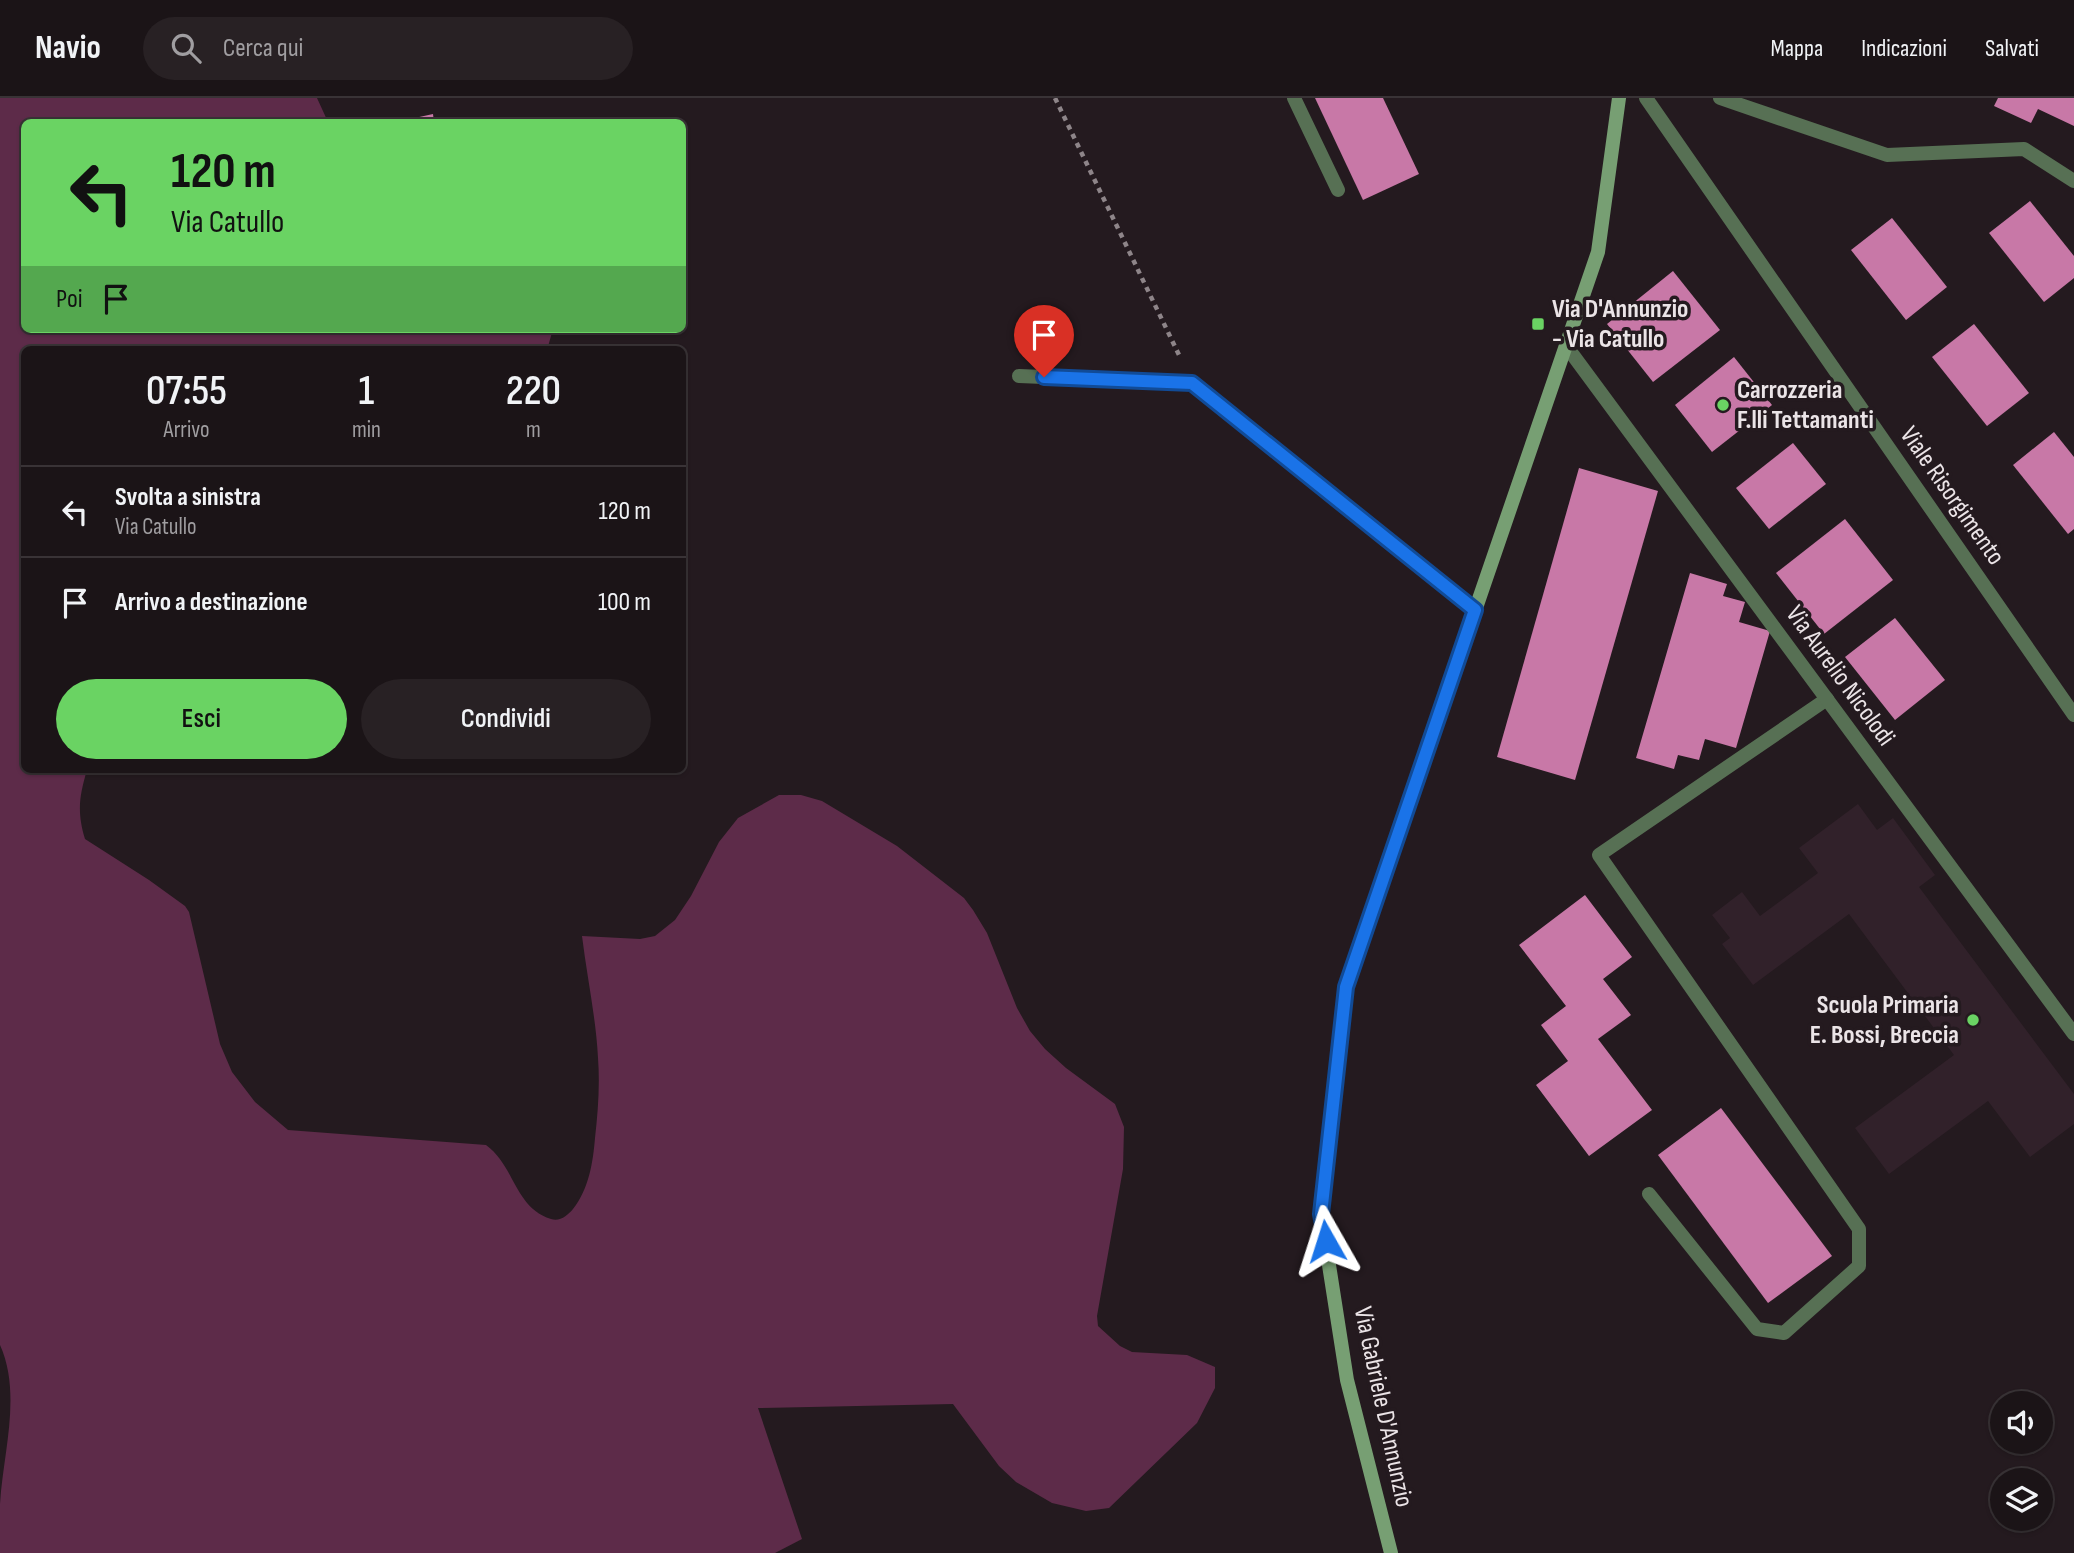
<!DOCTYPE html>
<html lang="it">
<style>
:root{--surface:#1b1417;--page:#282124;--text:#f1f3f6;--muted:#a09ea1;--line:#393336;--accent:#6ad363}
body{margin:0;font-family:"Sofia Sans Condensed",sans-serif;background:var(--page);color:var(--text);height:100vh;display:flex;flex-direction:column;font-size:26px;white-space:nowrap}
*{box-sizing:border-box;margin:0}
p{font-size:23px;color:var(--muted)}
.icon{flex:none;width:38px;height:38px;fill:none;stroke:currentColor;stroke-width:2;stroke-linecap:round;stroke-linejoin:round}
.map{position:relative;flex:1;overflow:hidden}
.sheet{position:absolute;left:21px;top:248px;width:665px;height:427px;display:flex;flex-direction:column;background:var(--surface);border-radius:10px;box-shadow:0 2px 5px #0004,0 0 0 2px var(--line)}
.sheet>*{flex:none}
.guide{position:absolute;left:21px;top:21px;width:665px;height:214px;border-radius:10px;box-shadow:0 2px 5px #0004,0 0 0 2px var(--line);background:#6ad363;color:#111;overflow:hidden}
.buttons{position:absolute;left:1990px;top:1293px;display:grid;gap:14px}
.buttons a{display:grid;place-items:center;width:63px;height:63px;border-radius:50%;background:var(--surface);box-shadow:0 2px 5px #0004,0 0 0 2px var(--line);font-size:35px}
.pin{position:absolute;display:grid;place-items:center;width:60px;height:60px;color:#fff;margin:-72px -30px;border-radius:50% 50% 50% 0;rotate:-45deg;box-shadow:0 0 7px #0007}
.pin .icon{rotate:45deg}
.me{position:absolute;width:77px;margin:-38px;rotate:354deg;stroke-linejoin:round;filter:drop-shadow(0 0 5px #0008)}
.turn{display:flex;align-items:center;gap:24px;height:147px;padding:0 35px;font-size:32px}
.turn .icon{width:91px;height:91px;stroke-width:2.5}
.turn b{display:block;font-size:49px;line-height:60px}
.then{display:flex;align-items:center;height:66px;padding:0 35px;background:#0003;gap:14px;font-size:26px}
.eta{display:flex;justify-content:space-evenly;align-items:center;height:119px;text-align:center}
.eta b{font-size:42px;font-weight:600;line-height:49px}
.button{display:flex;gap:14px;margin-top:auto;padding:14px 35px}
.button a{flex:1;height:80px;border-radius:42px;background:var(--accent);color:#111;font-size:28px;font-weight:600;line-height:80px;text-align:center}
.button a+a{background:var(--page);color:var(--text)}
ul{padding:0;list-style:none}
li{display:flex;align-items:center;gap:21px;height:91px;padding:0 35px;border-top:2px solid var(--line)}
li div{flex:1}
li b{display:block;font-size:26px}
li em{font-style:normal}
header{display:flex;align-items:center;gap:42px;box-sizing:border-box;height:98px;padding:0 35px;background:var(--surface);border-bottom:2px solid var(--line)}
header strong{font-size:33px}
nav{display:flex;gap:38px;margin-inline-start:auto;font-size:24px}
.search{width:490px;height:63px;background:var(--page);display:flex;align-items:center;gap:18px;box-sizing:border-box;padding:0 24px;border-radius:38px;color:var(--muted);font-size:26px}
.map>svg:first-child{display:block}
.built{fill:#31212a}
.green{fill:#5d2b49}
.building{fill:#c878a7}
.lines{fill:none;stroke-linecap:round;stroke-linejoin:round}
.path{stroke:#8e8589;stroke-width:4.5;stroke-dasharray:5 5;stroke-linecap:butt}
.service{stroke:#577054;stroke-width:14}
.minor{stroke:#577054;stroke-width:14}
.secondary{stroke:#779f73;stroke-width:14}
.route-casing{stroke:#114b97;stroke-width:18}
.route{stroke:#1a73e8;stroke-width:12}
.poi-dot{fill:#6ad363;stroke:#241a1f;stroke-width:2.5}
.labels{text-anchor:middle;dominant-baseline:central;stroke-width:7;stroke-linejoin:round;paint-order:stroke}
.poi-label{font-size:26px;font-weight:bold;fill:#ebe4e7;stroke:#241a1f;text-anchor:start}
.street-label{font-size:26px;fill:#ebe4e7;stroke:#241a1f}
</style>
<header>
<strong>Navio</strong>
<div class="search"><svg class="icon" aria-label="search" viewBox="0 0 24 24"><circle cx="10" cy="10" r="6"/><path d="M15 15l6 6"/></svg>Cerca qui</div>
<nav><a>Mappa</a><a>Indicazioni</a><a>Salvati</a></nav>
</header>
<div class="map">
<svg width="2074" height="1455" viewBox="0 0 2074 1455">
<rect width="100%" height="100%" fill="#241a1f"/>
<polygon class="built" points="1858,706 1877,732 1893,720 1935,777 1919,789 2074,996 2074,1026 2030,1059 1988,1003 1889,1076 1855,1030 1954,957 1849,816 1753,887 1722,846 1730,840 1712,817 1742,794 1760,818 1818,775 1799,750"/>
<path class="green" d="M0,0H317L328,24H24V231H553L547,252H24V672H87C79,699 77,714 85,741L149,782L185,808L189,814L220,946L232,974L255,1004L288,1032L486,1047C515,1068 514,1109 551,1121C560,1124 568,1117 573,1111C589,1091 593,1064 595,1040C598,1014 600,987 598,960C596,920 587,879 582,838L640,841L655,838L675,822L691,798L719,744L738,720L779,697H801L822,703L897,748L964,800L973,812L987,835L1017,910L1030,933L1045,951L1066,970L1115,1006L1124,1029L1123,1071L1097,1218L1098,1228L1120,1248L1132,1254L1187,1257L1215,1269V1290L1197,1325L1109,1410L1086,1413L1052,1405L1016,1384L999,1368L953,1306L758,1310L802,1441L775,1455H0C0,1439 0,1422 0,1406C3,1355 22,1296 0,1247Z"/>
<g class="building">
<polygon points="1315,0 1383,0 1419,76 1363,102"/>
<polygon points="1998,0 2074,0 2074,28 2038,11 2031,25 1994,8"/>
<polygon points="433,16 434,24 401,24 401,23"/>
<polygon points="2030,103 2074,158 2074,180 2044,204 1989,135"/>
<polygon points="1892,120 1947,189 1906,222 1851,152"/>
<polygon points="1673,173 1720,232 1653,284 1607,226"/>
<polygon points="1974,226 2029,295 1987,328 1932,259"/>
<polygon points="1734,259 1772,307 1712,354 1675,307"/>
<polygon points="2054,334 2074,359 2074,431 2068,436 2013,367"/>
<polygon points="1793,345 1826,386 1769,431 1736,390"/>
<polygon points="1579,370 1658,393 1575,682 1497,659"/>
<polygon points="1845,421 1893,482 1824,536 1776,475"/>
<polygon points="1690,475 1727,486 1723,498 1745,504 1739,524 1770,533 1736,650 1705,641 1699,662 1678,657 1674,671 1636,660"/>
<polygon points="1895,520 1945,582 1895,622 1845,559"/>
<polygon points="1585,797 1632,859 1603,881 1631,917 1598,941 1652,1012 1589,1058 1536,987 1568,963 1541,927 1566,908 1519,847"/>
<polygon points="1721,1010 1832,1158 1768,1205 1658,1057"/>
</g>
<g class="lines">
<polyline class="path" points="1055,0 1181,261"/>
<g class="service">
<polyline points="1294,0 1338,92"/>
<polyline points="1649,1096 1757,1231 1784,1235 1859,1168 1859,1131 1599,757 1827,601"/>
</g>
<g class="minor">
<polyline points="1646,0 2074,617"/>
<polyline points="1720,0 1887,57 2024,51 2074,83"/>
<polyline points="1567,249 2074,936"/>
<polyline points="1019,278 1192,285 1475,512"/>
</g>
<polyline class="secondary" points="1391,1455 1347,1282 1321,1116 1346,889 1598,154 1619,0"/>
</g>
<g class="lines">
<g class="route-casing">
<polyline id="route" points="1044,279 1192,285 1475,512 1346,889 1321,1116 1326,1143"/>
</g>
<use href="#route" class="route"/>
</g>
<g class="poi-dot">
<rect x="1531" y="219" width="14" height="14" rx="3.5"/>
<circle cx="1723" cy="307" r="7"/>
<circle cx="1973" cy="922" r="7"/>
</g>
<g class="labels">
<g class="poi-label">
<text x="1552" y="211">Via D'Annunzio<tspan x="1552" dy="30">- Via Catullo</tspan></text>
<text x="1737" y="292">Carrozzeria<tspan x="1737" dy="30">F.lli Tettamanti</tspan></text>
<text x="1959" y="907" text-anchor="end">Scuola Primaria<tspan x="1959" dy="30">E. Bossi, Breccia</tspan></text>
</g>
<g class="street-label">
<text transform="translate(1952 398) rotate(55)">Viale Risorgimento</text>
<text transform="translate(1840 578) rotate(54)">Via Aurelio Nicolodi</text>
<text transform="translate(1383 1309) rotate(78)">Via Gabriele D'Annunzio</text>
</g>
</g>
</svg>
<div class="buttons">
<a><svg class="icon" aria-label="sound" viewBox="0 0 24 24"><path d="M4 9h4l5-4v14l-5-4H4zM17 9q2 3 0 6"/></svg></a>
<a><svg class="icon" aria-label="layers" viewBox="0 0 24 24"><path d="M12 4l9 5-9 5-9-5zM3 14l9 5 9-5"/></svg></a>
</div>
<div class="pin" style="left:1044px;top:279px;background:#d93025"><svg class="icon" aria-label="arrive" viewBox="0 0 24 24"><path d="M6 21V4h12l-3 4 3 4H6"/></svg></div>
<svg class="me" style="left:1326px;top:1143px" viewBox="-20 -20 40 40"><path d="M0-17L14 15 0 8-14 15z" fill="#1a73e8" stroke="#fff" stroke-width="4"/></svg>
<div class="guide">
<div class="turn"><svg class="icon" aria-label="left" viewBox="0 0 24 24"><path d="M17 20v-9H6M10 6l-5 5 5 5"/></svg><div><b>120 m</b>Via Catullo</div></div>
<div class="then">Poi<svg class="icon" aria-label="arrive" viewBox="0 0 24 24"><path d="M6 21V4h12l-3 4 3 4H6"/></svg></div>
</div>
<section class="sheet">
<div class="eta">
<div><b>07:55</b><p>Arrivo</p></div>
<div><b>1</b><p>min</p></div>
<div><b>220</b><p>m</p></div>
</div>
<ul>
<li><svg class="icon" aria-label="left" viewBox="0 0 24 24"><path d="M17 20v-9H6M10 6l-5 5 5 5"/></svg><div><b>Svolta a sinistra</b><p>Via Catullo</p></div><em>120 m</em></li>
<li><svg class="icon" aria-label="arrive" viewBox="0 0 24 24"><path d="M6 21V4h12l-3 4 3 4H6"/></svg><div><b>Arrivo a destinazione</b></div><em>100 m</em></li>
</ul>
<div class="button"><a>Esci</a><a>Condividi</a></div>
</section>
</div>
